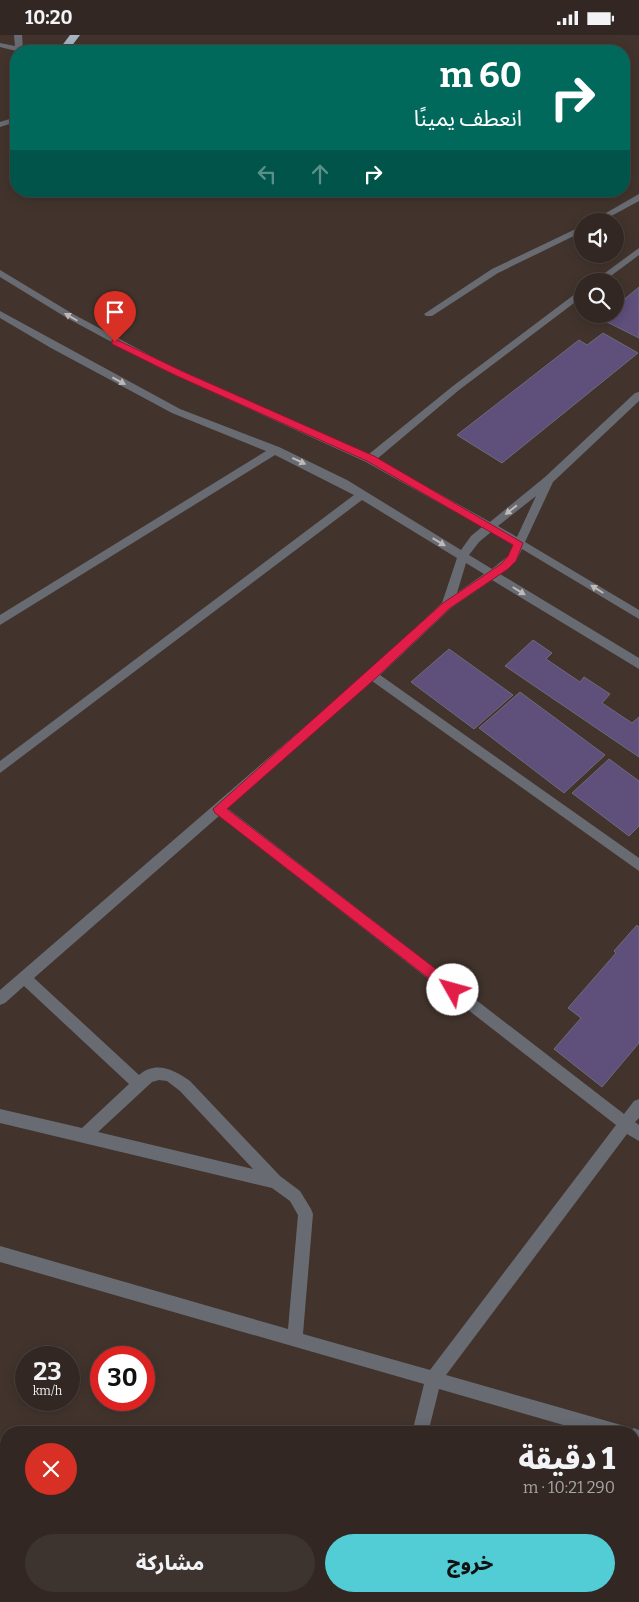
<!DOCTYPE html>
<html lang="ar">
<meta charset="utf-8">
<style>
:root{--surface:#322722;--page:#3d332f;--text:#f1f3f6;--muted:#a8a5a5;--line:#4d4440;--accent:#52ccd5}
body{margin:0;font-family:Bitter,"Noto Sans Arabic",serif;background:var(--page);color:var(--text);direction:rtl;height:100vh;display:flex;flex-direction:column;font-size:19px;white-space:nowrap}
*{box-sizing:border-box;margin:0}
p{font-size:16px;color:var(--muted)}
.icon{flex:none;width:28px;height:28px;fill:none;stroke:currentColor;stroke-width:2;stroke-linecap:round;stroke-linejoin:round}
.map{position:relative;flex:1;overflow:hidden;direction:ltr}
.panel{position:absolute;left:0px;top:1391px;width:640px;height:176px;display:flex;flex-direction:column;background:var(--surface);border-radius:20px 20px 0 0;box-shadow:0 2px 12px #0003,0 0 0 1px var(--line);direction:rtl}
.panel>*{flex:none}
.banner{position:absolute;left:10px;top:10px;width:620px;height:152px;border-radius:20px;box-shadow:0 2px 12px #0003,0 0 0 1px var(--line);direction:rtl;background:#00695c;color:#fff;overflow:hidden}
.tools{position:absolute;left:574px;top:178px;display:grid;gap:10px}
.tools a{display:grid;place-items:center;width:50px;height:50px;border-radius:50%;background:var(--surface);box-shadow:0 2px 12px #0003,0 0 0 1px var(--line);font-size:25px}
.speed{position:absolute;left:15px;top:1311px;display:flex;gap:10px;font-size:25px;font-weight:700;text-align:center}
.speed>*{display:grid;place-content:center;width:65px;height:65px;border-radius:50%;background:var(--surface);box-shadow:0 2px 12px #0003,0 0 0 1px var(--line);line-height:1}
.speed small{font-size:12px;font-weight:400}
.speed .limit{border:8px solid #d22;background:#fff;color:#111}
.pin{position:absolute;display:grid;place-items:center;width:42px;height:42px;color:#fff;margin:-51px -21px;border-radius:50% 50% 50% 0;rotate:-45deg;box-shadow:0 0 5px #0007}
.pin .icon{rotate:45deg}
.me{position:absolute;width:55px;margin:-28px;rotate:308deg;stroke-linejoin:round;filter:drop-shadow(0 0 4px #0008)}
.turn{display:flex;align-items:center;gap:18px;height:105px;padding:0 25px;font-size:22px}
.turn .icon{width:65px;height:65px;stroke-width:2.5}
.turn b{display:block;font-size:35px;line-height:42px}
.lanes{display:flex;align-items:center;height:48px;padding:0 25px;background:#0003;justify-content:center;gap:25px;direction:ltr}
.lanes .off{opacity:.35}
.round{display:grid;place-items:center;flex:none;width:52px;height:52px;border-radius:26px;background:var(--page)}
.overview{display:flex;align-items:center;justify-content:space-between;height:85px;padding:0 25px}
h1{font-size:30px;font-weight:800;line-height:38px}
.button{display:flex;gap:10px;margin-top:auto;padding:10px 25px}
.button a{flex:1;height:58px;border-radius:30px;background:var(--accent);color:#111;font-size:20px;font-weight:800;line-height:58px;text-align:center}
.button a+a{background:var(--page);color:var(--text)}
.status{display:flex;justify-content:space-between;align-items:center;height:35px;padding:0 25px;background:var(--surface);direction:ltr}
.status svg{height:14px;fill:currentColor}
.map>svg:first-child{display:block}
.building{fill:#5e4f7b;stroke:#6f6a79}
.lines{fill:none;stroke-linecap:round;stroke-linejoin:round}
.minor{fill:#686c72;fill-rule:evenodd}
.highway{fill:#a9b3c2;fill-rule:evenodd}
.oneway{fill:#beb9b8}
.route{fill:#e11d48;stroke:#92132f}
</style>
<div class="status"><b>10:20</b><svg viewBox="0 0 49 12"><path d="M0 12V9h3v3zM5 12V6h3v6zM10 12V3h3v9zM15 12V0h3v12zM26 1h20v11H26zM47 4h2v5h-2z"/></svg></div>
<div class="map">
<svg width="639" height="1567" viewBox="0 0 639 1567">
<rect width="100%" height="100%" fill="#42342d"/>
<g class="building">
<polygon points="639,252 639,303 601,284 607,279 615,279 615,272"/>
<polygon points="603,298 638,318 502,428 457,400 579,305 587,310"/>
<polygon points="533,605 552,618 546,624 580,647 584,642 610,659 602,668 632,688 639,682 639,722 505,631"/>
<polygon points="449,614 513,660 474,694 411,647"/>
<polygon points="520,657 605,720 564,758 479,693"/>
<polygon points="609,724 639,746 639,791 629,801 572,758"/>
<polygon points="637,890 639,892 639,1008 602,1052 554,1014 581,983 568,973 616,918 614,916"/>
</g>
<g class="lines">
<g class="minor">
<polygon points="14,0 22,0 23,13 29,16 16,16 0,12 0,8 15,11"/>
<polygon points="16,82 16,87 0,92 0,87"/>
<polygon points="639,159 639,166 602,186 592,186"/>
<polygon points="582,191 582,197 498,238 432,281 426,281 424,279 492,234"/>
<polygon points="639,213 639,220 604,246 594,246"/>
<path d="M0,235L73,279L166,329L369,419L453,351L579,256L582,255V262L459,355L377,424L490,487L545,442L635,358L639,357V366L553,447L525,507L639,575V584L522,514L516,526L500,539L639,623V634L492,545L451,573L380,640L639,823V836L372,646L227,773L624,1079L634,1066L639,1064V1083L635,1087L639,1090V1106L627,1099L446,1340L621,1390L627,1392L628,1396L634,1393L639,1395V1411L634,1409V1398H591L439,1354L428,1398H412L424,1349L0,1227V1211L288,1294L298,1180L290,1166L272,1153L0,1088V1074L82,1093L129,1049L24,951L5,968L0,970V955L368,637L442,568L457,523L362,465L0,738V726L354,460L275,420L0,590V580L266,416L172,378L51,313L0,283V276L180,374L279,412L347,445L461,515L471,501L482,492L366,427L160,333L67,283L0,242ZM536,461L517,502L498,491ZM491,497L513,510L508,521L492,534L469,520L479,507ZM466,528L484,539L457,558ZM219,781L616,1090L430,1335L303,1299L313,1179L311,1174L300,1156L280,1141L190,1046C175,1035 156,1025 139,1040L34,943ZM159,1045L167,1046L180,1056L253,1134L98,1097L152,1047Z"/>
<polygon points="0,1473 6,1475 6,1491 0,1489"/>
<polygon points="260,1561 295,1561 298,1567 263,1567"/>
<polygon points="373,1561 391,1561 390,1567 372,1567"/>
</g>
<polygon class="highway" points="70,0 80,0 68,16 58,16"/>
</g>
<defs><path id="oneway-solid" d="M-6-.8H1V-3.2L6.5 0L1 3.2V.8H-6Z" transform="scale(1.25)"/></defs>
<g class="oneway">
<use href="#oneway-solid" transform="translate(71 282) rotate(-150)"/>
<use href="#oneway-solid" transform="translate(119 346) rotate(28)"/>
<use href="#oneway-solid" transform="translate(299 426) rotate(25)"/>
<use href="#oneway-solid" transform="translate(511 475) rotate(142)"/>
<use href="#oneway-solid" transform="translate(439 507) rotate(31)"/>
<use href="#oneway-solid" transform="translate(597 554) rotate(-148)"/>
<use href="#oneway-solid" transform="translate(519 556) rotate(32)"/>
</g>
<polygon class="route" points="115,304 184,337 374,421 523,508 516,526 508,534 450,573 376,643 227,774 458,951 460,955 458,959 453,961 449,959 215,778 213,774 443,568 501,529 508,521 513,510 367,426 177,341 112,309 112,305"/>
</svg>
<div class="tools">
<a><svg class="icon" aria-label="sound" viewBox="0 0 24 24"><path d="M4 9h4l5-4v14l-5-4H4zM17 9q2 3 0 6"/></svg></a>
<a><svg class="icon" aria-label="search" viewBox="0 0 24 24"><circle cx="10" cy="10" r="6"/><path d="M15 15l6 6"/></svg></a>
</div>
<div class="speed"><div>23<small>km/h</small></div><div class="limit">30</div></div>
<div class="pin" style="left:115px;top:307px;background:#d93025"><svg class="icon" aria-label="arrive" viewBox="0 0 24 24"><path d="M6 21V4h12l-3 4 3 4H6"/></svg></div>
<svg class="me" style="left:453px;top:955px" viewBox="-20 -20 40 40"><circle r="19" fill="#fff"/><path d="M0-13L10 11 0 6-10 11z" fill="#e11d48"/></svg>
<div class="banner">
<div class="turn"><svg class="icon" aria-label="right" viewBox="0 0 24 24"><path d="M7 20v-9h11M14 6l5 5-5 5"/></svg><div><b>60 m</b>انعطف يمينًا</div></div>
<div class="lanes"><svg class="icon off" aria-label="left" viewBox="0 0 24 24"><path d="M17 20v-9H6M10 6l-5 5 5 5"/></svg><svg class="icon off" aria-label="ahead" viewBox="0 0 24 24"><path d="M12 20V5M6 11l6-6 6 6"/></svg><svg class="icon" aria-label="right" viewBox="0 0 24 24"><path d="M7 20v-9h11M14 6l5 5-5 5"/></svg></div>
</div>
<section class="panel">
<div class="overview"><div><h1>1 دقيقة</h1><p>290 m · 10:21</p></div><a class="round" style="background:#d93025;color:#fff"><svg class="icon" aria-label="close" viewBox="0 0 24 24"><path d="M6 6l12 12M18 6L6 18"/></svg></a></div>
<div class="button"><a>خروج</a><a>مشاركة</a></div>
</section>
</div>
